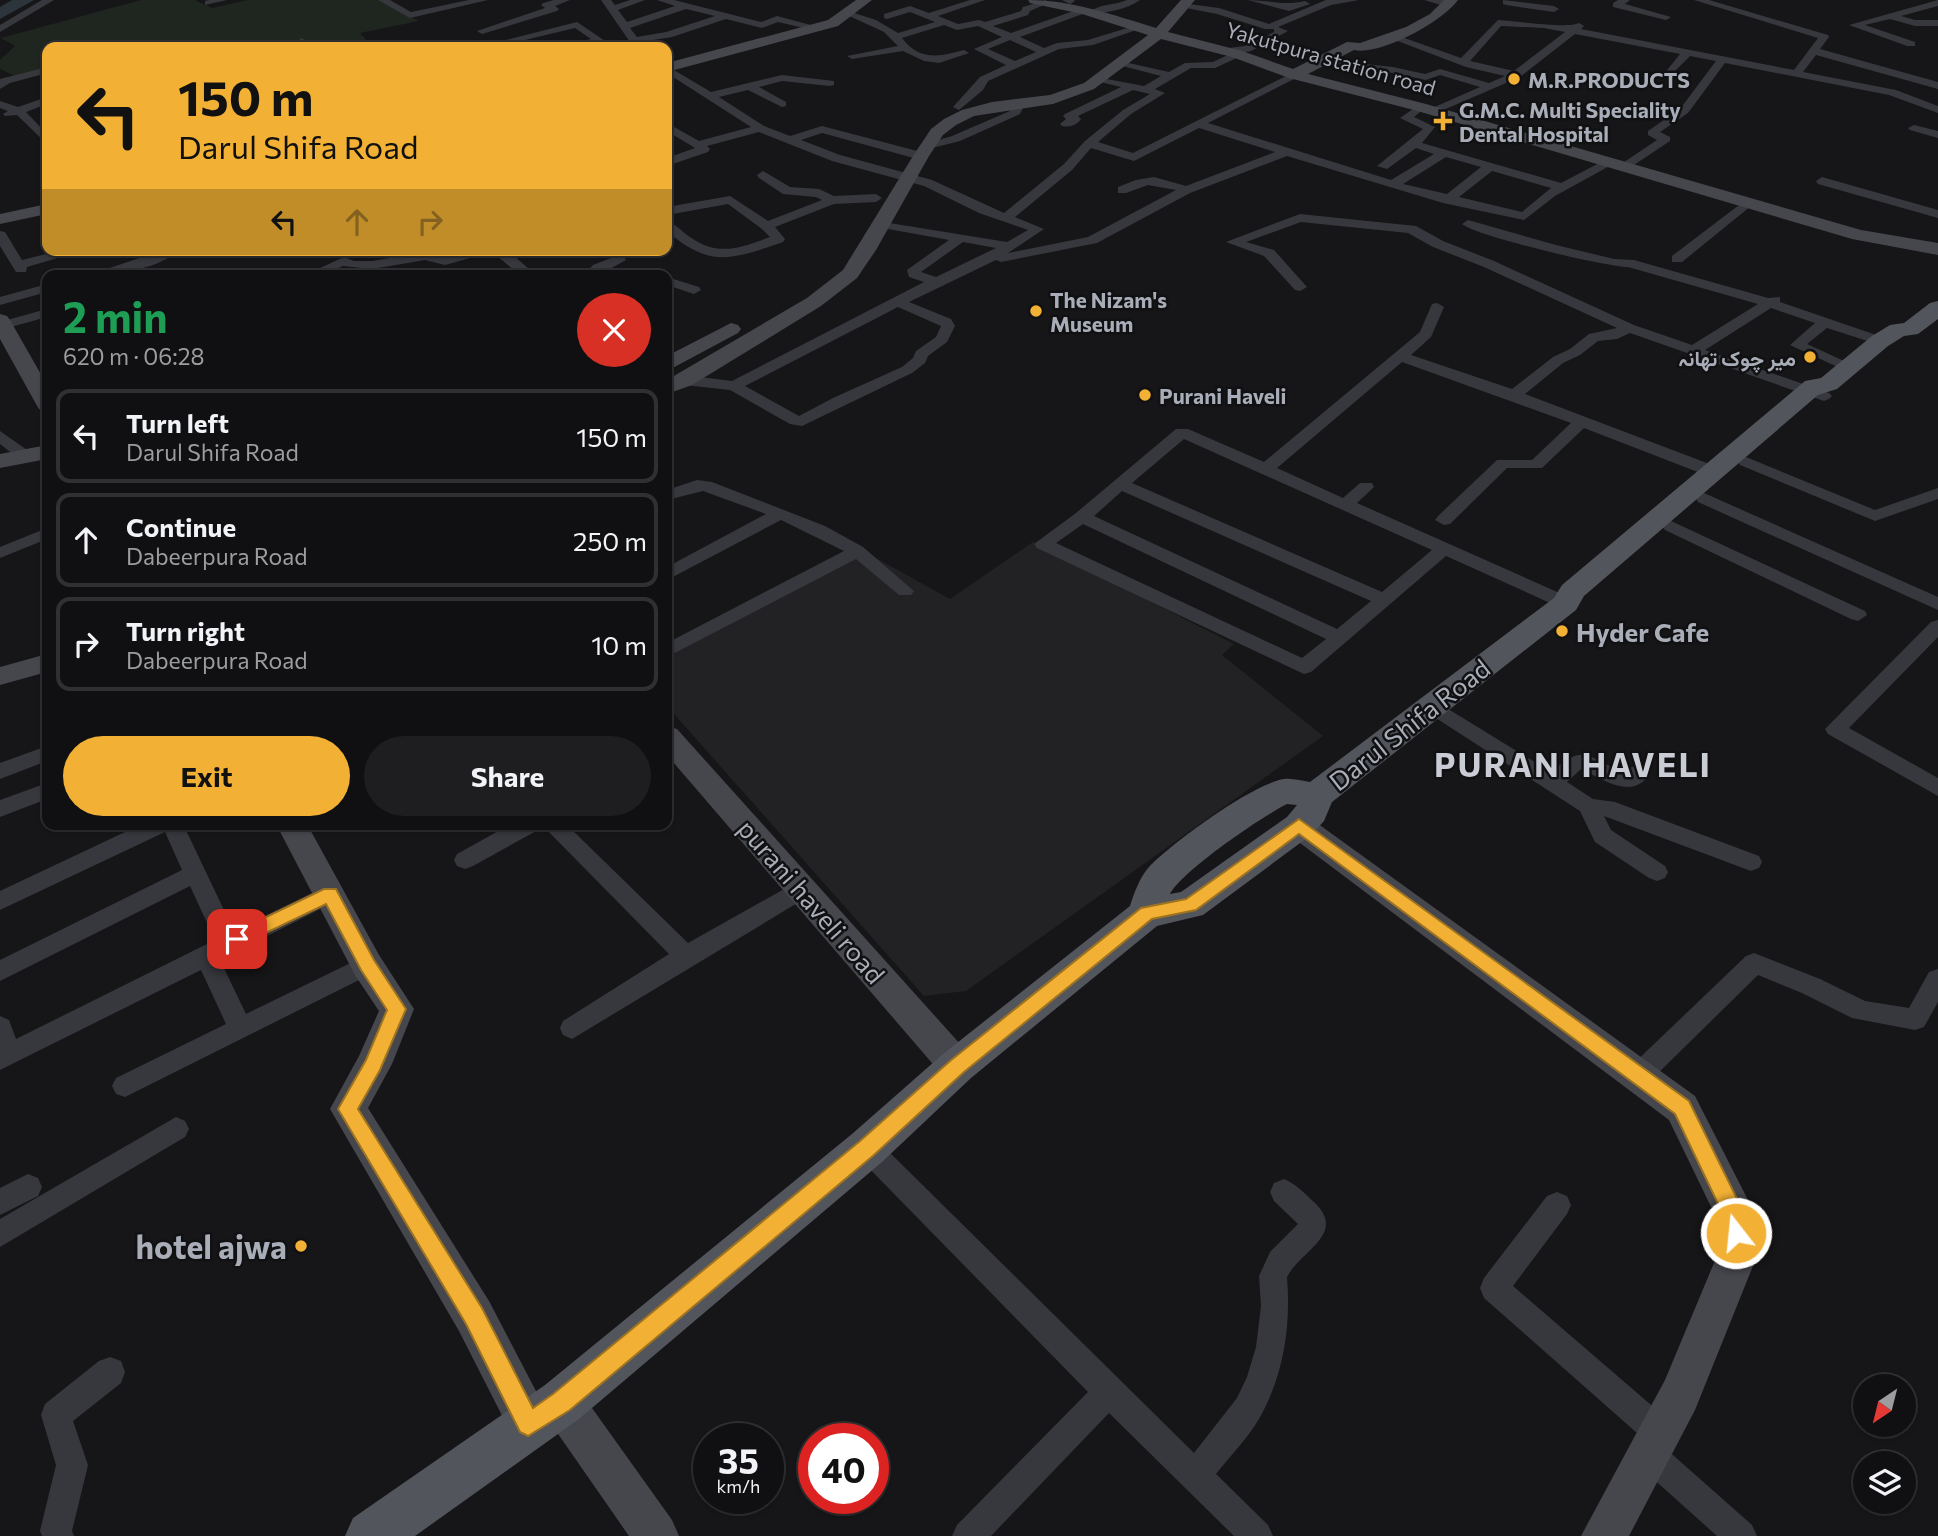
<!DOCTYPE html>
<meta charset="utf-8">
<style>
:root{--surface:#101012;--page:#1e1e20;--text:#f1f3f6;--muted:#9c9d9f;--line:#303032;--accent:#f2b134}
body{margin:0;font-family:Commissioner,Vazirmatn,sans-serif;background:var(--page);color:var(--text);height:100vh;display:flex;flex-direction:column;font-size:26px;white-space:nowrap}
*{box-sizing:border-box;margin:0}
p{font-size:23px;color:var(--muted)}
.icon{flex:none;width:38px;height:38px;fill:none;stroke:currentColor;stroke-width:2;stroke-linecap:round;stroke-linejoin:round}
.map{position:relative;flex:1;overflow:hidden}
.drawer{position:absolute;left:42px;top:270px;width:630px;height:560px;display:flex;flex-direction:column;background:var(--surface);border-radius:14px;box-shadow:0 2px 5px #0004,0 0 0 2px var(--line)}
.drawer>*{flex:none}
.top-card{position:absolute;left:42px;top:42px;width:630px;height:214px;border-radius:14px;box-shadow:0 2px 5px #0004,0 0 0 2px var(--line);background:#f2b134;color:#111;overflow:hidden}
.needle{width:46px;rotate:215deg}
.fabs{position:absolute;left:1853px;top:1374px;display:grid;gap:14px}
.fabs a{display:grid;place-items:center;width:63px;height:63px;border-radius:50%;background:var(--surface);box-shadow:0 2px 5px #0004,0 0 0 2px var(--line);font-size:35px}
.speed{position:absolute;left:693px;top:1423px;display:flex;gap:14px;font-size:35px;font-weight:700;text-align:center}
.speed>*{display:grid;place-content:center;width:91px;height:91px;border-radius:50%;background:var(--surface);box-shadow:0 2px 5px #0004,0 0 0 2px var(--line);line-height:1}
.speed small{font-size:18px;font-weight:400}
.speed .limit{border:10px solid #d22;background:#fff;color:#111}
.pin{position:absolute;display:grid;place-items:center;width:60px;height:60px;color:#fff;margin:-30px;border-radius:14px;box-shadow:0 4px 10px #0006}
.me{position:absolute;width:77px;margin:-38px;rotate:344deg;stroke-linejoin:round;filter:drop-shadow(0 0 5px #0008)}
.turn{display:flex;align-items:center;gap:24px;height:147px;padding:0 21px;font-size:32px}
.turn .icon{width:91px;height:91px;stroke-width:2.5}
.turn b{display:block;font-size:49px;line-height:60px}
.lanes{display:flex;align-items:center;height:66px;padding:0 21px;background:#0003;justify-content:center;gap:35px;direction:ltr}
.lanes .off{opacity:.35}
.round{display:grid;place-items:center;flex:none;width:74px;height:74px;border-radius:37px;background:var(--page)}
.overview{display:flex;align-items:center;justify-content:space-between;height:119px;padding:0 21px}
h1{font-size:42px;font-weight:700;line-height:52px;color:#1e9e55}
.button{display:flex;gap:14px;margin-top:auto;padding:14px 21px}
.button a{flex:1;height:80px;border-radius:42px;background:var(--accent);color:#111;font-size:28px;font-weight:700;line-height:80px;text-align:center}
.button a+a{background:var(--page);color:var(--text)}
ul{padding:0;list-style:none}
li{display:flex;align-items:center;gap:21px;height:94px;margin:0 14px 10px;padding:0 7px;border:4px solid var(--line);border-radius:14px}
li div{flex:1}
li b{display:block;font-size:26px}
li em{font-style:normal}
.map>svg:first-child{display:block}
.built{fill:#222225}
.green{fill:#1e261f}
.lines{fill:none;stroke-linecap:round;stroke-linejoin:round}
.river{fill:#2c353c;fill-rule:evenodd}
.street{fill:#37383d;fill-rule:evenodd}
.secondary{fill:#45474d;fill-rule:evenodd}
.primary{fill:#53555c;fill-rule:evenodd}
.route{fill:#f2b134;stroke:#9d7322;stroke-width:2}
.poi-dot{fill:#f2b134;stroke:#111113;stroke-width:2.5}
.labels{text-anchor:middle;dominant-baseline:central;stroke-width:5;stroke-linejoin:round;paint-order:stroke}
.far-street-label{font-size:21px;fill:#a8adb8;stroke:#111113}
.far-poi-label{font-size:21px;font-weight:bold;fill:#a8adb8;stroke:#111113;text-anchor:start}
.poi-label{font-size:26px;font-weight:bold;fill:#a8adb8;stroke:#111113;text-anchor:start}
.street-label{font-size:26px;fill:#a8adb8;stroke:#111113}
.near-poi-label{font-size:32px;font-weight:bold;fill:#a8adb8;stroke:#111113;text-anchor:end}
.district-label{font-size:33px;font-weight:bold;letter-spacing:2px;fill:#c9ccd4;stroke:#111113}
</style>
<div class="map">
<svg width="1938" height="1536" viewBox="0 0 1938 1536">
<rect width="100%" height="100%" fill="#161618"/>
<polygon class="built" points="1033,542 1234,644 1222,655 1323,736 966,991 924,996 667,706 667,655 856,547 950,599"/>
<path class="green" d="M141,0H195L212,8L248,0H378L419,21L360,33L367,41C349,45 325,54 309,43L288,47H47V67L15,76L0,69V60L15,46L1,38Z"/>
<g class="lines">
<polygon class="river" points="12,0 34,0 0,19 0,7"/>
<g class="street">
<polygon points="42,0 54,0 0,32 0,25"/>
<polygon points="209,0 227,0 205,5 205,1"/>
<polygon points="378,0 390,0 411,12 469,0 488,0 410,18"/>
<polygon points="554,0 570,0 555,6 559,9 557,11 482,34 477,31 545,8 541,5 543,3"/>
<path d="M601,0H611L615,5L630,0H645L618,10L627,22L675,6L657,0H674L761,22L777,16L822,28L817,31L778,22L762,28L726,19L672,37L634,43L630,42ZM686,9L715,16L666,32L637,37L630,28Z"/>
<path d="M970,0H985L938,16L958,24L979,20L985,22L1021,11L1023,7L1046,0V4L1030,11L1028,15L993,26L1011,33L1082,8H1088V12L1020,37L1044,48L1057,43L1088,40L1137,25L1142,28L1093,45L1059,49L988,81L983,90L959,110L953,107L980,77L1006,65L974,49L1002,37L978,26L957,30L944,25L902,38C919,61 940,57 964,50L969,53L939,63L924,61L903,51L852,59L847,56L898,46L884,32L845,14V10L876,20L898,33L935,22L910,12L887,19L884,18V14L910,6L929,13ZM1010,40L1036,52L1015,61L988,49Z"/>
<polygon points="1062,0 1074,0 1075,1 1070,4"/>
<path d="M1127,0H1140C1125,11 1109,10 1093,16L1088,13C1101,3 1113,6 1127,0Z"/>
<path d="M1248,0C1268,0 1285,6 1305,1L1310,4L1289,11Z"/>
<path d="M1326,0H1359L1331,5L1278,27L1288,31L1251,51L1241,53V56L1215,68H1191L1155,89L1165,93L1131,114L1098,142L1133,153L1294,72L1299,75L1298,77L1208,123L1391,180L1434,154L1416,148L1387,169L1377,166L1423,129L1400,118L1420,104L1426,107L1414,117L1435,127L1422,143L1561,183L1605,160L1615,163L1555,196L1524,220L1443,203L1287,156L1190,193L1097,243L1001,262L996,260L909,302L951,319L955,326L947,342L928,356L925,363L912,373L802,426L790,424L730,390L684,385L676,380L684,375L732,381L924,282L909,277L907,270L949,240L877,227V221L1007,242L1028,230L979,213L924,186L832,161L759,132L707,146L710,149L708,152L667,166V158L695,148L667,131V123L699,141L751,127L667,73V66L711,92L782,75L834,81V85L830,86L782,81L759,87L786,102V106L782,107L748,90L719,97L764,126L790,136L822,126L925,153L927,156L921,160L822,133L801,140L840,155L932,180L1004,213L1064,164L1085,141L1123,110L1150,94L1133,90L1078,116L1081,119C1077,125 1069,128 1062,126L1060,124L1066,119L1063,116L1065,114L1121,87L1096,81V77L1144,86L1161,76L1115,64V60L1169,72L1185,63L1213,62L1230,54L1221,53V49L1245,46L1274,32V29H1265L1217,14L1181,7V3L1219,8L1269,24ZM1199,128L1275,152L1186,186L1154,177L1136,180L1118,187V193H1126L1148,185L1176,190L1088,237L1008,253L1044,229L1015,217L1072,170L1091,148L1134,161ZM1446,157L1481,167L1447,194L1403,184ZM1492,171L1551,188L1522,212L1459,197ZM963,242L996,248L936,277L921,272ZM898,307L941,326L936,337L916,351L913,358L902,367L833,398L799,416L745,386Z"/>
<polygon points="1424,0 1443,0 1453,4 1448,7"/>
<polygon points="1503,0 1554,6 1559,9 1554,12 1506,5 1503,4"/>
<polygon points="1618,0 1630,0 1625,4 1671,17 1666,20 1613,7 1613,3"/>
<path d="M1694,0H1709L1828,35L1829,37L1820,49L1938,82V89L1816,55L1803,72L1896,90L1938,106V113L1889,95L1725,63L1688,113L1660,132L1670,137V141L1625,171L1621,170V164L1657,140L1648,135V131L1680,109L1716,61L1690,56L1669,77L1664,74L1680,54L1575,34L1520,77L1434,114L1430,113V109L1480,87L1440,75L1426,80L1393,73L1319,65L1314,62L1319,59L1393,67L1425,74L1440,69L1489,83L1505,76L1466,67L1387,37L1396,35L1461,58L1498,20C1517,21 1566,29 1579,23L1584,26L1581,29L1794,70L1818,38ZM1501,26L1544,28L1565,32L1514,71L1470,61Z"/>
<polygon points="1938,0 1938,6 1901,16 1915,20 1938,20 1938,26 1915,26 1890,19 1865,25 1915,42 1915,46 1907,46 1849,25"/>
<polygon points="577,22 614,47 603,47 597,44 557,47 591,39 575,28 495,47 478,47"/>
<polygon points="302,38 314,47 303,47 297,41"/>
<polygon points="47,67 47,73 10,83 0,89 0,79"/>
<polygon points="47,97 47,104 26,112 47,134 47,144 17,115 5,116 3,114 8,111 0,108 0,101 18,107"/>
<polygon points="1019,101 1025,104 1020,114 960,141 928,149 922,145 952,136 1010,111 1010,107"/>
<polygon points="1914,125 1938,131 1938,138 1910,130 1908,128"/>
<path d="M763,171L790,187L819,189L834,196L876,194L882,198L876,202L834,204L775,227L785,239L783,242C733,259 710,269 667,231V221C676,224 682,232 690,237C718,257 740,248 770,237L762,229L728,204L667,215V207L730,196L768,221L822,200L816,197L783,194L759,178L757,175Z"/>
<polygon points="1822,177 1938,210 1938,218 1818,184 1816,181"/>
<polygon points="1747,199 1753,203 1751,206 1682,262 1672,262 1672,256"/>
<path d="M1300,214L1416,226L1443,241L1494,261L1634,325L1692,345L1758,304L1628,267C1606,267 1476,236 1462,224L1468,220L1556,245L1614,259L1634,260L1768,298L1780,297V302L1885,338L1887,341L1880,345L1827,328L1807,344L1855,366L1852,369H1842L1790,345L1815,323L1771,308L1705,350L1829,393L1832,396L1829,399L1824,401L1630,333L1617,339L1598,341L1580,355L1563,363L1525,394L1720,468L1722,472L1720,476H1708L1584,428L1542,468H1507L1450,524L1444,525L1435,520L1438,516L1497,460H1532L1571,423L1402,362L1277,468L1343,498L1360,483H1372L1374,487L1357,503L1573,599L1575,603L1573,607H1559L1446,556L1311,672L1304,674L1037,548L1034,544L1076,513L1176,429H1188L1264,462L1420,332L1432,304L1437,303L1444,307L1431,337L1411,355L1512,389L1553,357L1570,349L1589,334L1617,328L1484,267L1433,247L1408,233L1301,222L1246,242L1274,250L1307,287L1300,291L1295,290L1264,256L1226,242ZM1184,439L1432,550L1382,592L1132,483ZM1122,491L1371,601L1337,629L1094,516ZM1083,524L1326,639L1302,658L1056,543Z"/>
<polygon points="0,231 5,232 22,260 62,250 85,250 27,267 26,272 16,272 0,246"/>
<path d="M163,250H178C161,269 114,275 89,275Z"/>
<polygon points="471,250 507,250 536,275 520,275 492,252 445,265 425,260 372,269 343,266 324,275 305,275 344,257 354,261 372,261 425,252 445,257"/>
<polygon points="606,250 620,250 626,260 599,275 584,275 593,265 611,258"/>
<polygon points="641,271 649,272 651,275 634,275"/>
<polygon points="667,277 699,287 701,290 694,294 667,285"/>
<polygon points="47,284 47,292 0,305 0,297"/>
<polygon points="47,309 47,317 0,330 0,322"/>
<polygon points="0,431 30,452 32,455 30,458 18,458 0,444"/>
<polygon points="1746,457 1875,510 1938,488 1938,499 1875,521 1740,465 1738,462"/>
<polygon points="697,480 712,482 825,526 863,547 914,591 911,595 899,595 856,559 667,657 667,643 844,551 781,520 667,580 667,567 766,514 703,491 667,500 667,490"/>
<polygon points="1704,493 1938,597 1938,610 1698,502 1696,498 1698,494"/>
<polygon points="1671,521 1865,611 1867,615 1858,621 1851,619 1665,530 1662,526"/>
<polygon points="47,528 47,539 0,558 0,547"/>
<polygon points="1938,620 1938,637 1849,728 1938,778 1938,796 1828,734 1825,729 1931,622"/>
<path d="M1432,699L1551,772C1583,744 1585,755 1620,771L1639,765L1646,768L1650,773C1633,802 1601,778 1581,769L1567,782L1593,799L1615,802L1759,856L1762,862L1759,868L1751,871L1604,816L1611,830L1665,866L1668,872L1665,878L1657,881L1649,878L1595,842L1580,811L1425,711L1422,706L1425,701Z"/>
<polygon points="47,746 47,761 0,779 0,763"/>
<polygon points="47,783 47,799 0,817 0,800"/>
<polygon points="142,824 183,824 234,931 322,888 330,885 338,888 341,894 338,900 220,960 246,1014 367,955 375,958 379,965 375,972 125,1097 116,1094 112,1086 116,1078 226,1024 201,970 0,1070 0,1016 9,1020 16,1039 215,940 190,886 0,981 0,960 182,870 165,832 0,910 0,891"/>
<polygon points="511,824 541,824 538,830 473,866 465,869 457,866 454,860 457,854"/>
<polygon points="541,824 566,824 688,943 793,884 801,881 809,884 812,890 809,896 572,1039 563,1035 560,1028 563,1021 669,954"/>
<polygon points="1754,953 1820,979 1865,1001 1909,1008 1929,972 1938,969 1938,1002 1924,1027 1915,1030 1852,1018 1802,993 1758,975 1647,1084 1638,1087 1629,1084 1625,1076 1629,1068 1746,956"/>
<polygon points="176,1117 185,1121 189,1129 185,1137 0,1247 0,1219"/>
<path d="M867,1136L876,1139L1194,1453L1237,1398L1247,1377L1256,1347L1261,1306L1259,1276L1270,1252L1298,1224L1274,1201L1270,1192L1274,1183L1284,1179C1296,1184 1304,1193 1314,1202C1348,1234 1300,1251 1287,1277C1291,1326 1284,1375 1259,1419C1248,1438 1230,1456 1216,1474L1268,1525L1273,1536H1234L1109,1413L991,1536H952L957,1525L1088,1392L858,1157L854,1148L858,1139Z"/>
<polygon points="28,1174 38,1178 42,1187 38,1196 0,1215 0,1188"/>
<polygon points="1557,1192 1567,1196 1571,1205 1567,1214 1513,1286 1672,1423 1676,1434 1672,1445 1665,1448 1752,1525 1757,1536 1717,1536 1639,1466 1634,1455 1639,1444 1646,1441 1484,1298 1480,1288 1484,1278 1547,1196"/>
<polygon points="110,1357 121,1361 125,1372 121,1383 73,1421 88,1465 72,1531 74,1536 42,1536 40,1531 56,1465 41,1415 45,1404 99,1361"/>
</g>
<g class="secondary">
<polygon points="856,0 872,0 838,26 667,72 667,63 828,20"/>
<path d="M1028,0C1073,0 1113,15 1156,28L1181,0H1195L1168,32L1242,51L1293,69L1347,42L1360,43L1406,27L1430,14L1444,0H1458C1442,22 1380,56 1354,50L1308,74L1426,104L1861,230L1938,243V255L1852,239L1414,110L1289,78L1232,57L1161,39L1094,89L1053,104L974,116L956,125L943,135L929,156L876,250L857,278L821,306L692,385L667,394V380L807,298L843,270L913,156L931,129L944,119L962,110L992,102L1050,95L1084,83L1148,35L1082,14L1030,3Z"/>
<polygon points="47,204 47,214 0,224 0,214"/>
<polygon points="0,314 7,316 10,320 47,385 47,411 39,409 36,404 0,339"/>
<polygon points="731,323 738,325 741,329 738,333 667,371 667,356"/>
<polygon points="47,445 47,459 0,468 0,454"/>
<polygon points="47,654 47,672 0,685 0,667"/>
<polygon points="667,726 677,729 970,1055 975,1066 970,1077 957,1082 944,1077 667,755"/>
<polygon points="1299,814 1310,818 1695,1096 1748,1200 1754,1213 1759,1251 1695,1410 1629,1536 1581,1536 1665,1380 1719,1251 1715,1215 1669,1120 1288,834 1284,826 1288,818"/>
<polygon points="276,824 307,824 379,955 414,1009 392,1064 368,1108 489,1301 537,1393 562,1380 577,1387 672,1520 679,1536 629,1536 556,1431 529,1446 514,1439 459,1331 330,1109 359,1056 379,1011 355,975"/>
</g>
<path class="primary" d="M1938,301V319L1918,334L1904,336L1888,346L1837,389L1818,395L1584,596L1576,610L1332,802L1324,821L1311,835L1203,915L1157,926L971,1078L882,1162L579,1419L415,1536H345L353,1518L545,1385L852,1134L943,1054L1130,906C1134,893 1140,877 1149,867C1172,843 1252,784 1284,779C1293,778 1302,781 1310,782L1554,598L1562,585L1805,381L1821,378L1872,336L1890,325L1904,323L1930,303ZM1287,804L1297,805L1287,817L1181,892L1170,894C1182,871 1261,817 1287,804Z"/>
</g>
<polygon class="route" points="1299,819 1689,1101 1744,1213 1747,1233 1744,1240 1736,1243 1729,1240 1723,1214 1675,1114 1299,834 1196,910 1152,919 964,1072 874,1155 570,1410 528,1436 520,1432 466,1324 338,1109 366,1060 387,1010 361,970 326,904 243,944 237,947 231,944 228,939 231,934 324,889 336,889 374,960 406,1009 380,1070 358,1109 482,1308 533,1408 553,1394 860,1141 950,1061 1141,908 1186,899"/>
<g class="poi-dot">
<circle cx="1514" cy="79" r="7"/>
<path d="M1439.5 110.5h7v7h7v7h-7v7h-7v-7h-7v-7h7z"/>
<circle cx="1036" cy="311" r="7"/>
<circle cx="1810" cy="357" r="7"/>
<circle cx="1145" cy="395" r="7"/>
<circle cx="1562" cy="631" r="7"/>
<circle cx="301" cy="1246" r="7"/>
</g>
<g class="labels">
<g class="far-street-label">
<text transform="translate(1331 58) rotate(16)">Yakutpura station road</text>
</g>
<g class="far-poi-label">
<text x="1528" y="79">M.R.PRODUCTS</text>
<text x="1459" y="109">G.M.C. Multi Speciality<tspan x="1459" dy="24">Dental Hospital</tspan></text>
<text x="1050" y="299">The Nizam's<tspan x="1050" dy="24">Museum</tspan></text>
<text x="1796" y="357" text-anchor="end">میر چوک تھانہ</text>
<text x="1159" y="395">Purani Haveli</text>
</g>
<g class="poi-label">
<text x="1576" y="631">Hyder Cafe</text>
</g>
<g class="street-label">
<text transform="translate(1409 724) rotate(-38)">Darul Shifa Road</text>
<text transform="translate(812 901) rotate(49)">purani haveli road</text>
</g>
<g class="near-poi-label">
<text x="287" y="1246">hotel ajwa</text>
</g>
<g class="district-label">
<text x="1573" y="763">PURANI HAVELI</text>
</g>
</g>
</svg>
<div class="fabs">
<a><svg class="needle" viewBox="-14 -14 28 28"><path d="M0-13l5 13h-10z" fill="#e53935"/><path d="M0 13l5-13h-10z" fill="#9c9d9f"/></svg></a>
<a><svg class="icon" aria-label="layers" viewBox="0 0 24 24"><path d="M12 4l9 5-9 5-9-5zM3 14l9 5 9-5"/></svg></a>
</div>
<div class="speed"><div>35<small>km/h</small></div><div class="limit">40</div></div>
<div class="pin" style="left:237px;top:939px;background:#d93025"><svg class="icon" aria-label="arrive" viewBox="0 0 24 24"><path d="M6 21V4h12l-3 4 3 4H6"/></svg></div>
<svg class="me" style="left:1736px;top:1233px" viewBox="-20 -20 40 40"><circle r="17" fill="#f2b134" stroke="#fff" stroke-width="3"/><path d="M0-11L8 9 0 5-8 9z" fill="#fff"/></svg>
<div class="top-card">
<div class="turn"><svg class="icon" aria-label="left" viewBox="0 0 24 24"><path d="M17 20v-9H6M10 6l-5 5 5 5"/></svg><div><b>150 m</b>Darul Shifa Road</div></div>
<div class="lanes"><svg class="icon" aria-label="left" viewBox="0 0 24 24"><path d="M17 20v-9H6M10 6l-5 5 5 5"/></svg><svg class="icon off" aria-label="ahead" viewBox="0 0 24 24"><path d="M12 20V5M6 11l6-6 6 6"/></svg><svg class="icon off" aria-label="right" viewBox="0 0 24 24"><path d="M7 20v-9h11M14 6l5 5-5 5"/></svg></div>
</div>
<section class="drawer">
<div class="overview"><div><h1>2 min</h1><p>620 m · 06:28</p></div><a class="round" style="background:#d93025;color:#fff"><svg class="icon" aria-label="close" viewBox="0 0 24 24"><path d="M6 6l12 12M18 6L6 18"/></svg></a></div>
<ul>
<li><svg class="icon" aria-label="left" viewBox="0 0 24 24"><path d="M17 20v-9H6M10 6l-5 5 5 5"/></svg><div><b>Turn left</b><p>Darul Shifa Road</p></div><em>150 m</em></li>
<li><svg class="icon" aria-label="ahead" viewBox="0 0 24 24"><path d="M12 20V5M6 11l6-6 6 6"/></svg><div><b>Continue</b><p>Dabeerpura Road</p></div><em>250 m</em></li>
<li><svg class="icon" aria-label="right" viewBox="0 0 24 24"><path d="M7 20v-9h11M14 6l5 5-5 5"/></svg><div><b>Turn right</b><p>Dabeerpura Road</p></div><em>10 m</em></li>
</ul>
<div class="button"><a>Exit</a><a>Share</a></div>
</section>
</div>
